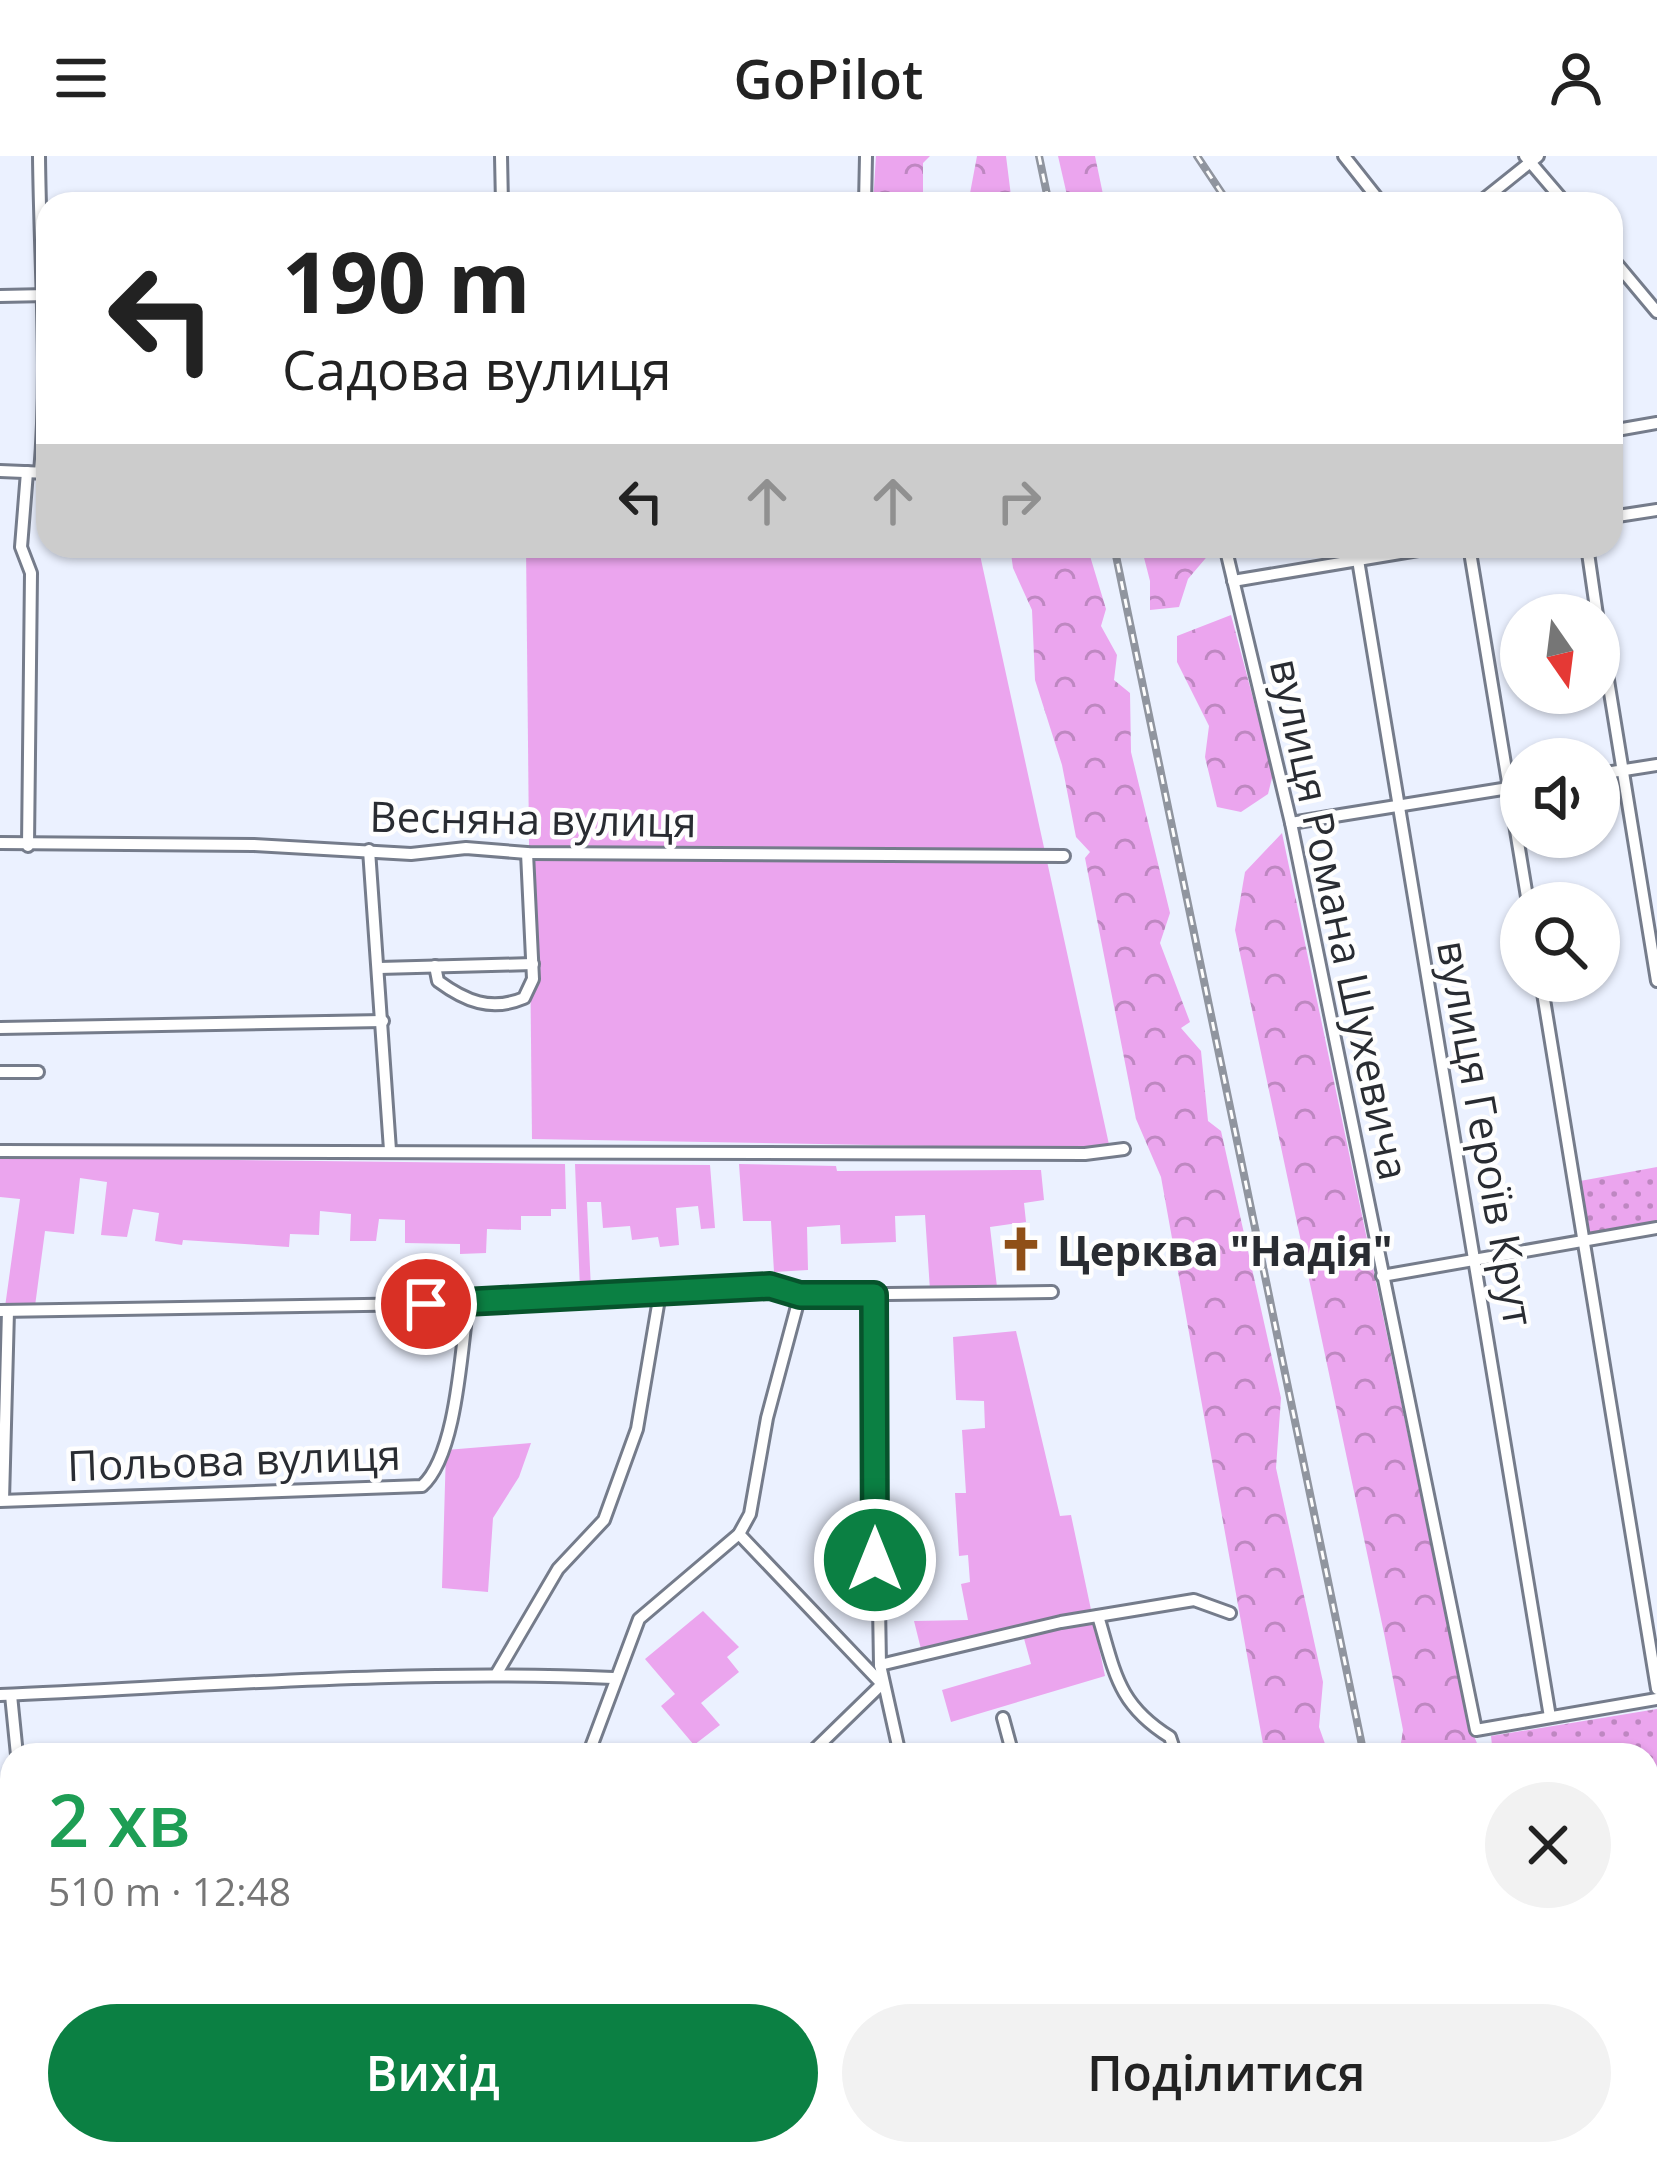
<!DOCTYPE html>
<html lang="uk">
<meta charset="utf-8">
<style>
:root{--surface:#fff;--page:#f2f2f2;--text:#222;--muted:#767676;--accent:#0b8043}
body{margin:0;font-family:"Open Sans",sans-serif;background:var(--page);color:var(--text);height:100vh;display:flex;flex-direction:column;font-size:45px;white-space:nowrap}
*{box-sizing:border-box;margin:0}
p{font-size:39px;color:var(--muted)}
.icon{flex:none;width:66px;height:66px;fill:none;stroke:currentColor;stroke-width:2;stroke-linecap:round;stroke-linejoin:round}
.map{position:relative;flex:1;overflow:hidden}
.drawer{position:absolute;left:0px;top:1587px;width:1659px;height:423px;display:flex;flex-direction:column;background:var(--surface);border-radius:36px 36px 0 0;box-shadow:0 3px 9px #0004}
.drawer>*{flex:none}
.top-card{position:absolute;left:36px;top:36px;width:1587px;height:366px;border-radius:36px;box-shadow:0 3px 9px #0004;background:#fff;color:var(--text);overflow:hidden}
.needle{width:78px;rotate:166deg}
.controls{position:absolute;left:1500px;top:438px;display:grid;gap:24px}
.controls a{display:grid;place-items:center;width:120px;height:120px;border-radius:50%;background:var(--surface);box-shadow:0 3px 9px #0004;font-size:60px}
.pin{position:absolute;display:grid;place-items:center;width:102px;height:102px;color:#fff;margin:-51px;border:6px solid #fff;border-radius:50%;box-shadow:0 3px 12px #0007}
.me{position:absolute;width:132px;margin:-66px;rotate:0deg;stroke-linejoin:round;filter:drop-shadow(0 0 9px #0008)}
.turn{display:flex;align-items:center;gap:42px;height:252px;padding:0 48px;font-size:54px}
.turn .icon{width:156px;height:156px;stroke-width:2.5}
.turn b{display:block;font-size:84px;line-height:102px}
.lanes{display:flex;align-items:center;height:114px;padding:0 48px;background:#0003;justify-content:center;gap:60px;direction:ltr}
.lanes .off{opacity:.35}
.round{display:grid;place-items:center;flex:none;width:126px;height:126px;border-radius:63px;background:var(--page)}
.headline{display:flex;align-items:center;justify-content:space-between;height:204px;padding:0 48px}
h1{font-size:72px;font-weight:600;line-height:90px;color:#1e9e55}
.action{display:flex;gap:24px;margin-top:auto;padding:24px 48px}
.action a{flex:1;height:138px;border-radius:72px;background:var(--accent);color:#fff;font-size:48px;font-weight:600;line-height:138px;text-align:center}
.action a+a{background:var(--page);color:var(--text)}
header{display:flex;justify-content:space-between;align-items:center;height:156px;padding:0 48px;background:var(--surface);font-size:54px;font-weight:600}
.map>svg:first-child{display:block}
.grass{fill:url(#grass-dots)}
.forest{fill:url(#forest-crowns)}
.garden{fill:#eba5ee}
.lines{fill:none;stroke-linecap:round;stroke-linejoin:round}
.stream{stroke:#49e9f5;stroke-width:3}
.minor-casing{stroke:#757c8b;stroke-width:16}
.minor{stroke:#fff;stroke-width:10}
.rail-casing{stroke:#90959f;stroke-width:8}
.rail{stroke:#fefefe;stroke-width:3;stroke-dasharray:9;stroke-linecap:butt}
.route-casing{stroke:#07532c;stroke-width:30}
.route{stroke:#0b8043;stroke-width:21}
.labels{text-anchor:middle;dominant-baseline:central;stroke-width:9;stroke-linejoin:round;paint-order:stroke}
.street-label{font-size:42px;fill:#292c32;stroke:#fefefe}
.poi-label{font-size:42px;font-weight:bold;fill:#292c32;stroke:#fefefe;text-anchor:start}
</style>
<header><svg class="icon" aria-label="menu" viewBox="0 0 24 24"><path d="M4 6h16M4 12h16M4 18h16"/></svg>GoPilot<svg class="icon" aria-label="person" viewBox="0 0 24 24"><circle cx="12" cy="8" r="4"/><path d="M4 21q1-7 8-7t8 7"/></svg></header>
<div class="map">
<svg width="1657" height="2008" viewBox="0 0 1657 2008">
<defs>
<pattern id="grass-dots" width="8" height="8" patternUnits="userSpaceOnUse" patternTransform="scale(3)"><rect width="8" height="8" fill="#eba5ee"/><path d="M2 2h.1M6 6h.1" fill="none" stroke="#be87c1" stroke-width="1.8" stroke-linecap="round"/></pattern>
<pattern id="forest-crowns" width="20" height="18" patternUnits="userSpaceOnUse" patternTransform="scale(3)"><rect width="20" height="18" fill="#eba5ee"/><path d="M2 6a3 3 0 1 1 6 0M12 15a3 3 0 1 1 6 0" fill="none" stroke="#be87c1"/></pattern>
</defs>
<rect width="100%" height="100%" fill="#ebf1ff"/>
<g class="grass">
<polygon points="1657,1011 1657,1066 1589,1077 1580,1025"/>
<polygon points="1657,1553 1657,1924 1647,1926 1647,1599 1493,1599 1491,1580"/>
</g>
<g class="forest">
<polygon points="876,0 930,0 923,7 923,48 873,48"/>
<polygon points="977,0 1006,0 1012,48 968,48"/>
<polygon points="1058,0 1095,0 1105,48 1069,48"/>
<polygon points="1010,390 1087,390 1106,453 1101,470 1117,499 1114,524 1130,537 1131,596 1170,757 1160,787 1190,866 1181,872 1201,895 1208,965 1221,975 1281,1242 1276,1312 1323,1526 1319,1571 1329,1599 1265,1599 1161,1021 1136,963 1085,702 1090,696 1076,681 1062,609 1035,524 1032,454 1013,412"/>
<polygon points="1141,390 1216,390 1188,423 1179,451 1150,454 1150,425"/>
<polygon points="1231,459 1273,618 1268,638 1241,656 1217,651 1205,601 1209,570 1177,506 1177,480"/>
<polygon points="1282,677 1468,1566 1482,1599 1399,1599 1403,1574 1385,1482 1235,774 1245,716"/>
</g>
<g class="garden">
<polygon points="526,390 978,390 1110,993 532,983"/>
<polygon points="0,1001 565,1008 566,1053 551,1053 551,1060 521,1060 521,1074 487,1073 486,1097 460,1098 460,1088 405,1087 405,1064 379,1063 376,1085 350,1085 351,1058 320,1055 319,1079 290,1078 289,1091 183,1084 182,1089 155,1085 159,1057 133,1053 127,1081 101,1079 107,1026 80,1022 74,1078 45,1075 35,1150 5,1151 20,1043 0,1041"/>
<polygon points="575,1008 710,1009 715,1072 701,1073 698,1050 676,1052 679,1089 660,1091 658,1081 632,1084 630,1070 603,1072 601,1046 587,1046 591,1134 580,1134"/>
<polygon points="739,1008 836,1010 837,1015 1041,1014 1044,1044 1024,1047 1026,1066 990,1071 997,1131 930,1134 925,1059 895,1060 896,1086 841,1088 840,1069 807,1071 808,1114 774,1116 771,1065 743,1065"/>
<polygon points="1016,1175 1060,1360 1071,1359 1105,1520 951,1566 942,1534 1031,1508 1023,1479 924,1505 914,1465 968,1464 961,1428 970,1426 968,1399 959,1400 955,1337 966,1337 962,1274 985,1272 984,1245 956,1244 953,1181"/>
<polygon points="531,1287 519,1321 493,1362 488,1436 442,1432 446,1294"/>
<polygon points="703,1455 739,1491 727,1501 739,1516 701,1547 720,1569 694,1589 661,1550 675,1538 645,1503"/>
</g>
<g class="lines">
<g class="stream">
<polyline points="1647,1864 1657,1859"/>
<polyline points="1496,1998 1496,2008"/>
</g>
<g class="minor-casing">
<g id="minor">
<path d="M39,0C40,104 49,215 40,317"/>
<polyline points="501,0 502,48"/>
<polyline points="1344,0 1382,48"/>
<polyline points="1525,0 1566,48"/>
<polyline points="865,48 866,0"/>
<polyline points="1478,48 1538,0"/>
<polyline points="1611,101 1657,156"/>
<polyline points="0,140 48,139"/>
<polyline points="1611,275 1657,267"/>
<polyline points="0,315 48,317"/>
<polyline points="27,316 21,391 31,417 28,690"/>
<polyline points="1611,361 1657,354"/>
<polyline points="1225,390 1291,667 1476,1574 1657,1543"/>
<polyline points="1469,390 1528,747"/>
<polyline points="1587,390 1597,459"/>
<polyline points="1358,404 1550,1561"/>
<polyline points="1233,425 1442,390"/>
<polyline points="1599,469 1657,825"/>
<polyline points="1599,618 1657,609"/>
<polyline points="1291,667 1521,630"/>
<polyline points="0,687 254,689 411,698 466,692 527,697 1064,700"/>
<polyline points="369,694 390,994"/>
<path d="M435,810L438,825C465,845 491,856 524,842L533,823L527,697"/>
<polyline points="379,812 533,808"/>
<polyline points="1541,825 1657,1533"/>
<polyline points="0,872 383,865"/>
<polyline points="0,916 38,916"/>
<polyline points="0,995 1085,998 1124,993"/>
<polyline points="1382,1120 1657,1072"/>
<polyline points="874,1139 880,1509 900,1599"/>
<polyline points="0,1155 426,1148 771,1130 800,1139 1052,1136"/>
<polyline points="3,1344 8,1155"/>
<path d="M0,1345L422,1330C457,1299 461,1193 468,1146"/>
<polyline points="739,1378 882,1528 809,1599"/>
<path d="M1098,1460C1115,1516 1117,1548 1170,1581L1176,1599"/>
<polyline points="880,1509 1061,1466 1194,1444 1230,1457"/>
<polyline points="497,1517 558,1413 604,1364 637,1273 660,1137"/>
<path d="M0,1539C205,1530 408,1513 613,1522"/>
<polyline points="11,1539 17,1599"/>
<polyline points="1003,1562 1013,1599"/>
<polyline points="588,1599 639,1463 739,1378 750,1358 767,1262 800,1139"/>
<polyline points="1234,1599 1247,1596"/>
<polyline points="0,1753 12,1720"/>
<polyline points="0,1799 12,1860"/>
<polyline points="30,1998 35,2008"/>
<polyline points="797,1998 800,2008"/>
<polyline points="993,1998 996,2008"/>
<polyline points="223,2008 231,1998"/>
<polyline points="378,2008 389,2000"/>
</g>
</g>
<use href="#minor" class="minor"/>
<g class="rail-casing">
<g id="rail">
<polyline points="1039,0 1049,48"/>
<polyline points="1197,0 1229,48"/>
<polyline points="1114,390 1364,1599"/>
<polyline points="1408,1998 1408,2008"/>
</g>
</g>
<use href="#rail" class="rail"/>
</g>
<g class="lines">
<g class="route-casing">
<polyline id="route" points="426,1148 770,1130 800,1139 874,1139 875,1404"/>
</g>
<use href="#route" class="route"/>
</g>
<defs>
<g id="church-bare" transform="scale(3.6)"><path d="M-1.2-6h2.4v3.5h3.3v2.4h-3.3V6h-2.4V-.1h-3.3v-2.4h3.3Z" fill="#8f4f17" stroke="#fefefe" stroke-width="2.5" paint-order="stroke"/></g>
</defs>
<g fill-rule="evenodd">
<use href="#church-bare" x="1021" y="1093"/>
</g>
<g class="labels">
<g class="street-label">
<text transform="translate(533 662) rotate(1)">Весняна вулиця</text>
<text transform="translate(1341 763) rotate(78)">вулиця Романа Шухевича</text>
<text transform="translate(1487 977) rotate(80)">вулиця Героїв Крут</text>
<text transform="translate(234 1303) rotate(-2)">Польова вулиця</text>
</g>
<g class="poi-label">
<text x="1057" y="1093">Церква "Надія"</text>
</g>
</g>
</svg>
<div class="controls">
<a><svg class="needle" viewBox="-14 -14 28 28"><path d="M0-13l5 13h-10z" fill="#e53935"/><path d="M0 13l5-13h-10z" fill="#767676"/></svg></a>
<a><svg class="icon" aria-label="sound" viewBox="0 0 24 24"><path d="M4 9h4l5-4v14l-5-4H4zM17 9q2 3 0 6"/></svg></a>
<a><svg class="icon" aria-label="search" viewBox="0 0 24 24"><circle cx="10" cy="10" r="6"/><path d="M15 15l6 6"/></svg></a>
</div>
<div class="pin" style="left:426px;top:1148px;background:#d93025"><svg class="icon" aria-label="arrive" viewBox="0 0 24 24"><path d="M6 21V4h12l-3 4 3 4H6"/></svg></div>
<svg class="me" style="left:875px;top:1404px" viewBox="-20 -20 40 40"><circle r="17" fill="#0b8043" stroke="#fff" stroke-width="3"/><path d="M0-11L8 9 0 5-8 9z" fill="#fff"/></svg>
<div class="top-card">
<div class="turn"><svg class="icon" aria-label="left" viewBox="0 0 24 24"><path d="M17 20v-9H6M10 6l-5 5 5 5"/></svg><div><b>190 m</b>Садова вулиця</div></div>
<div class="lanes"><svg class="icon" aria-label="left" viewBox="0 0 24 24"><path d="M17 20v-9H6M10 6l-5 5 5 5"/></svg><svg class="icon off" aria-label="ahead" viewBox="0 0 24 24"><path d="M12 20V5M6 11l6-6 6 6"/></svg><svg class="icon off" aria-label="ahead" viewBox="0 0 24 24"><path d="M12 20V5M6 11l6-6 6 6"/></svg><svg class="icon off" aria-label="right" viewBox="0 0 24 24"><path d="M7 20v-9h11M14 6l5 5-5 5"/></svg></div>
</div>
<section class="drawer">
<div class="headline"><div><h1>2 хв</h1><p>510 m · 12:48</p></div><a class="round"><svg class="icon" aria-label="close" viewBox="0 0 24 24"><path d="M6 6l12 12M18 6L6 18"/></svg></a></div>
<div class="action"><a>Вихід</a><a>Поділитися</a></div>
</section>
</div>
